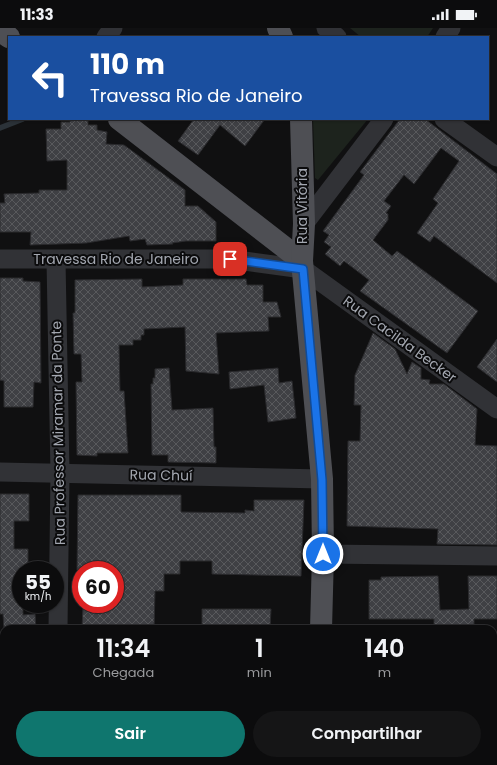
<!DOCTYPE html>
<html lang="pt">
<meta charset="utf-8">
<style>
:root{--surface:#0c0c0d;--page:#151516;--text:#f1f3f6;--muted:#9a9b9d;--line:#2c2c2e;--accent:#0f766e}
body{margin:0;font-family:Poppins,sans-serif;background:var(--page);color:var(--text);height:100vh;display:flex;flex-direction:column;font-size:15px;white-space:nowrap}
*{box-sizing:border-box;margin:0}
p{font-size:13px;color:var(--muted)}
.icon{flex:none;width:22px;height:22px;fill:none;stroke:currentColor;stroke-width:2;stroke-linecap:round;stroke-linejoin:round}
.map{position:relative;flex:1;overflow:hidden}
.drawer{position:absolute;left:0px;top:597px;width:497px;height:140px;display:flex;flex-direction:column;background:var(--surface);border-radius:12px 12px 0 0;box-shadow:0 1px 3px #0004,0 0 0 1px var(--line)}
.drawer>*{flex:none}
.banner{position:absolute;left:8px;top:8px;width:481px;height:84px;border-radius:0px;box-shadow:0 1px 3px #0004,0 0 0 1px var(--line);background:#1a4fa0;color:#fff;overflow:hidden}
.speed{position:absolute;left:12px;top:533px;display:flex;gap:8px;font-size:20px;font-weight:700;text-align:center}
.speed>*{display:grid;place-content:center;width:52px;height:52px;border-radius:50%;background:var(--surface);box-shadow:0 1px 3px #0004,0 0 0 1px var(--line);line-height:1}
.speed small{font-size:10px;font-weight:400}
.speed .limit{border:6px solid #d22;background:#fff;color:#111}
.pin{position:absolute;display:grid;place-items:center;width:34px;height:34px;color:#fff;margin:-17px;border-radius:8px;box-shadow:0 2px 6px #0006}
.me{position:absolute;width:44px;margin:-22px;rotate:0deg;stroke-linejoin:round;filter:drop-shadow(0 0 3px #0008)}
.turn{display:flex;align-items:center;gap:14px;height:84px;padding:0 16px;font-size:18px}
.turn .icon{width:52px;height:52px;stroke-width:2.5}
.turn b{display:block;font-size:28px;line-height:34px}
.eta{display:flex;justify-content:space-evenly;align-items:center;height:68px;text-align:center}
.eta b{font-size:24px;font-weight:600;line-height:28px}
.button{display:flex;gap:8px;margin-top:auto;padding:8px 16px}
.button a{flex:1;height:46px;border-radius:24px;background:var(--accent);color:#fff;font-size:16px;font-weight:600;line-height:46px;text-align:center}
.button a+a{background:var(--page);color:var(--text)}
.status{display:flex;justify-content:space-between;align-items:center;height:28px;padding:0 20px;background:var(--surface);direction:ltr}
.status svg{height:11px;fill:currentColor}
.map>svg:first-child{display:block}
.green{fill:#1d231d}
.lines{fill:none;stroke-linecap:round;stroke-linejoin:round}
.stream{stroke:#2b3238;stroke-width:5.5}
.building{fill:url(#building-cross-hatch);stroke:#2a2a2d}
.street{stroke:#313236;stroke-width:19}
.primary{stroke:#4e4f54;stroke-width:22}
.route-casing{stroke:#114b97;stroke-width:10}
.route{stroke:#1a73e8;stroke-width:7}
.labels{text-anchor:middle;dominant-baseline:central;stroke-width:4;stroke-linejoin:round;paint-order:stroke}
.street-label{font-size:14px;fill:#a3a7b0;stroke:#0b0b0c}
</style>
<div class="status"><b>11:33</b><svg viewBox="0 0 49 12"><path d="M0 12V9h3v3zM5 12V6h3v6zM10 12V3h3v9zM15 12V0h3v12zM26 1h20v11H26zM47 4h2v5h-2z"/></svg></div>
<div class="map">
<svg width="497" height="737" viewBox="0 0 497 737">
<defs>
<pattern id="building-cross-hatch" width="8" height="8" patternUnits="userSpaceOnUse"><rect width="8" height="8" fill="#3f4044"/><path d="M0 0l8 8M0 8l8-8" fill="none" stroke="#58595c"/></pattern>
</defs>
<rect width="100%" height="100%" fill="#101011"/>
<g class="green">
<polygon points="350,0 433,0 427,9 361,9"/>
<polygon points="313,91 368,91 318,152 315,150"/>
</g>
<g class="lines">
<polyline class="stream" points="0,100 23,91"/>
</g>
<g class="building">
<polygon points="70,91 88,91 88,97 97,97 97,102 107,104 106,116 124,117 185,162 185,178 198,178 216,194 216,213 186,213 172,215 173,216 147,217 145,211 130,213 129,208 86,215 30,217 31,204 0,204 0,175 5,175 4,166 39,165 39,162 67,162 67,132 47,133 46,101 61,101 61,94 70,94"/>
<polygon points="194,91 265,91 245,118 220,97 198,127 178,113"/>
<polygon points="400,91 425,91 497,146 497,255 434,208 430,214 417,205 438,175 433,171 459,133 441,120 414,156 404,147 384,173 391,178 386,185 388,186 388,192 373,212 392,228 397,223 478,283 447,325 360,263 369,252 344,233 340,238 325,226 331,219 324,214 329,207 323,203 364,147 360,144"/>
<polygon points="0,250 23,250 23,253 40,254 41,355 34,354 33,379 4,379 4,353 0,352"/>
<polygon points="142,251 142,259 183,257 183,251 246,251 247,257 263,257 263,274 277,274 281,289 268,289 269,303 216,305 219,346 186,343 185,299 144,301 144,307 141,307 141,312 133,312 133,317 119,317 120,363 124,363 128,425 97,425 97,428 77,427 76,354 82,354 81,326 74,326 73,285 75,285 75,252"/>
<polygon points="373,305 395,321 407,346 412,334 421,340 421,351 430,352 429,356 444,356 477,381 475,417 497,418 497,517 437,516 438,501 347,498 348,413 360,413 361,377 354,377 355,347"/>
<polygon points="497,311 497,354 477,339"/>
<polygon points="169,340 172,382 213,380 214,419 216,419 216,435 168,434 168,427 152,427 151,356 153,356 153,350 155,350 155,341"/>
<polygon points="278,340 279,355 292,353 296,390 268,394 264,357 230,361 229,344"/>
<polygon points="0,466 29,466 29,493 14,493 14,521 28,521 28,540 21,540 21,576 23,576 23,587 35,586 36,601 4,601 3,586 0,586"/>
<polygon points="78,467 181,467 181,484 245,485 245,482 254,483 254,472 304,472 301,548 212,546 212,533 180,533 180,546 164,546 164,563 155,563 154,601 82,601 83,579 88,579 88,576 115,576 115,542 77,542"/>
<polygon points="438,548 440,582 469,581 468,548 497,548 497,591 474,591 474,601 434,601 434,591 369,591 369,552 381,552 381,549"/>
<polygon points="202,581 271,581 270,601 202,601"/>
</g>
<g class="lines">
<g class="street">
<polyline points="326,0 337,9"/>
<polyline points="106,9 113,0"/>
<polyline points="445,9 451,0"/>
<polyline points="444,91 497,129"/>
<polyline points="304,196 384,91"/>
<polyline points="0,231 230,231 303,241 497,381"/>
<polyline points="56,232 60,445 58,601"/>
<polyline points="0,444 322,451"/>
<polyline points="323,526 497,528"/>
<polyline points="57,737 57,733"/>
</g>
<g class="primary">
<polyline points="278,0 282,9"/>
<polyline points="0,3 9,9"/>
<polyline points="119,91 302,233"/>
<polyline points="301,91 304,196 302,233 322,451 323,526 321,601"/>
<polyline points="318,737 318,733"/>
</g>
</g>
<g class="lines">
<g class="route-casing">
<polyline id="route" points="230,231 303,241 322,452 323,526"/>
</g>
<use href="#route" class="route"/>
</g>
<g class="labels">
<g class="street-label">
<text transform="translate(302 178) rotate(-90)">Rua Vitória</text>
<text x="116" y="231">Travessa Rio de Janeiro</text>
<text transform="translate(400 311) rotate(36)">Rua Cacilda Becker</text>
<text transform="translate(58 405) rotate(-91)">Rua Professor Miramar da Ponte</text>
<text transform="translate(161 447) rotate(1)">Rua Chuí</text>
</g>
</g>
</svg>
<div class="speed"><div>55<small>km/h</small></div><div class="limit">60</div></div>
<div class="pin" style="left:230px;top:231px;background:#d93025"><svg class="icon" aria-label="arrive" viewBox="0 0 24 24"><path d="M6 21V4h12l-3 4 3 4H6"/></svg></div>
<svg class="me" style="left:323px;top:526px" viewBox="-20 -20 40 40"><circle r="17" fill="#1a73e8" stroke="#fff" stroke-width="3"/><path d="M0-11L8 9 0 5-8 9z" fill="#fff"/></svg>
<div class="banner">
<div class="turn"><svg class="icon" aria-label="left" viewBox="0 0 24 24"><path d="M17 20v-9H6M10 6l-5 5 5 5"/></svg><div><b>110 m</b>Travessa Rio de Janeiro</div></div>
</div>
<section class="drawer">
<div class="eta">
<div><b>11:34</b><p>Chegada</p></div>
<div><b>1</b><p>min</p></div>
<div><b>140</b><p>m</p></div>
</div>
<div class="button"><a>Sair</a><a>Compartilhar</a></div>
</section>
</div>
